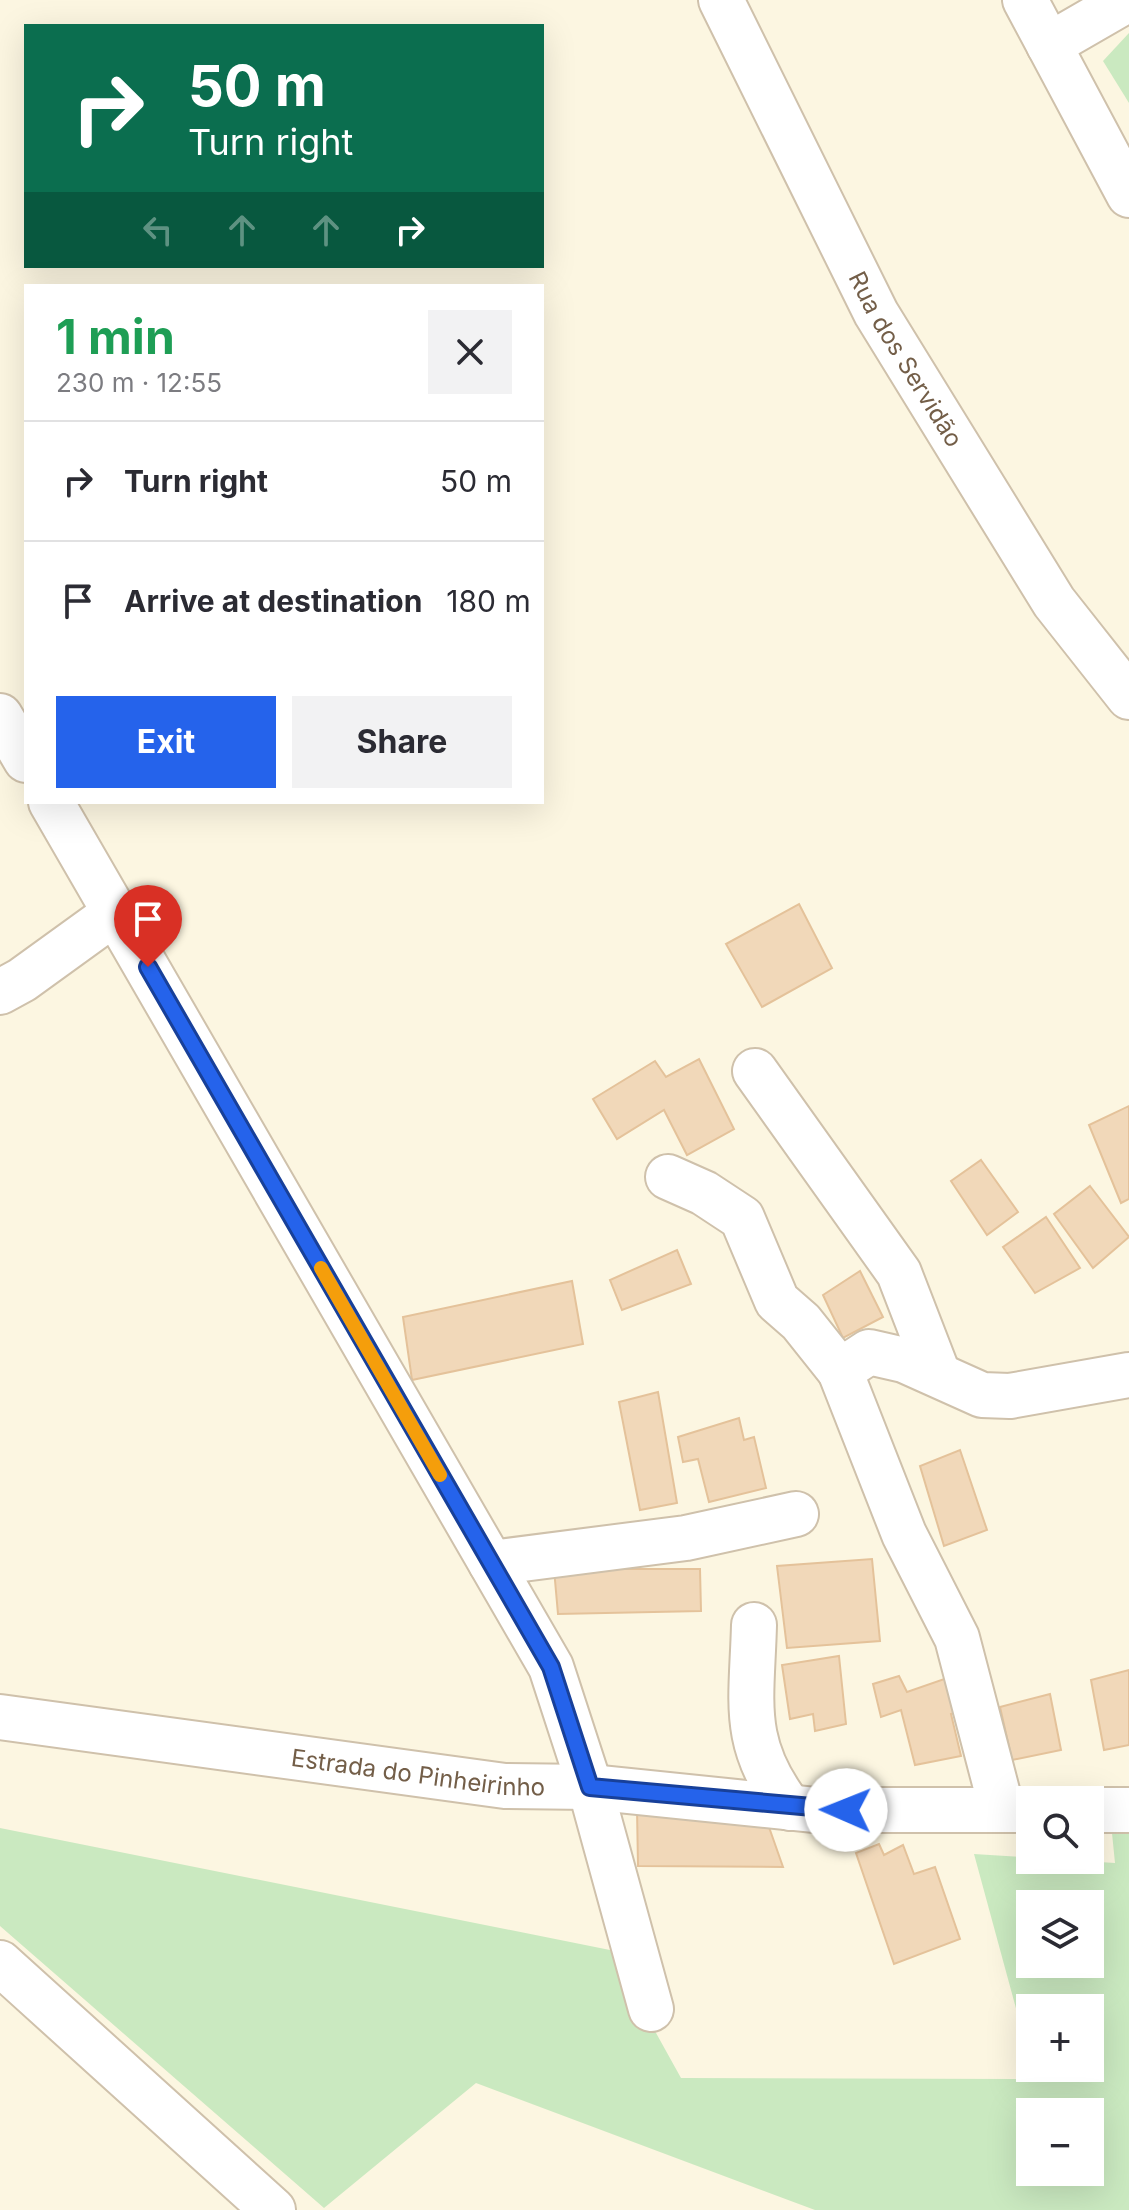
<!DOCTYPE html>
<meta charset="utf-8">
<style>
:root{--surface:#fff;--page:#f2f2f3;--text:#2b2b33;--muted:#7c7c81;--line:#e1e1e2;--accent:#2563eb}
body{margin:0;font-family:Inter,sans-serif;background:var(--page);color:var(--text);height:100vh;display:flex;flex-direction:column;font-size:30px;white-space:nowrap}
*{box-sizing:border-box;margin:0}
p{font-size:26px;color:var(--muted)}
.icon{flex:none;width:44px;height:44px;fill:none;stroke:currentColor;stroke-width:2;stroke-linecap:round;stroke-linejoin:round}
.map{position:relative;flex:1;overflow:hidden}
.details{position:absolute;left:24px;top:284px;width:520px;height:520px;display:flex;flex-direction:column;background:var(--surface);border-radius:0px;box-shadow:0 8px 32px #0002}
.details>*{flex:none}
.guide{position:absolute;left:24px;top:24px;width:520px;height:244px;border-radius:0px;box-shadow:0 8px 32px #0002;background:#0b6e4f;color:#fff;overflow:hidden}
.fabs{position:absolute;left:1016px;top:1786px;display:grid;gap:16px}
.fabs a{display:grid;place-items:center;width:88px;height:88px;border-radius:0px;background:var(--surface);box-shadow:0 8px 32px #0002;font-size:40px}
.pin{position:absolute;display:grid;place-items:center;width:68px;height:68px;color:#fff;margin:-82px -34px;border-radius:50% 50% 50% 0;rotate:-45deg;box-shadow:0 0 8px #0007}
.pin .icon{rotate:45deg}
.me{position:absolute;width:88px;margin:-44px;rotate:271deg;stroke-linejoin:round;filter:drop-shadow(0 0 6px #0008)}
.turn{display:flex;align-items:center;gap:28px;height:168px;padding:0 32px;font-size:36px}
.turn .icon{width:104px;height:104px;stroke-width:2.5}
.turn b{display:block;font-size:56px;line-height:68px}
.lanes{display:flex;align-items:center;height:76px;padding:0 32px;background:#0003;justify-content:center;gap:40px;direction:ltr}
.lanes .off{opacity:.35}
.round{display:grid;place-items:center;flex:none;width:84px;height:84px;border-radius:0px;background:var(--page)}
.summary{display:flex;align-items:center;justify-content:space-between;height:136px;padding:0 32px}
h1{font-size:48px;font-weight:700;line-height:60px;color:#1e9e55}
.action{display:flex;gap:16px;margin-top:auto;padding:16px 32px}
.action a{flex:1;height:92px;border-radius:0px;background:var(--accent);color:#fff;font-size:32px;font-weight:700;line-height:92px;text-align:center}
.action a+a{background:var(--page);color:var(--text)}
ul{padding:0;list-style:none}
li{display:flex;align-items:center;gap:24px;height:120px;padding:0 32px;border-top:2px solid var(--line)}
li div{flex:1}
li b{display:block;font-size:30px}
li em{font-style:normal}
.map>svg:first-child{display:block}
.green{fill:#cae9c0;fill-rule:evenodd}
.building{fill:#f1d8b9;stroke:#e4c29a;stroke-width:2}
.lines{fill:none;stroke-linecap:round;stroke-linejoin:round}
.minor-casing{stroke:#cfc1ab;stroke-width:48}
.minor{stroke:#fff;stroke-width:44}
.route-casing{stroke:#184099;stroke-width:20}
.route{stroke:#2563eb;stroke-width:14}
.slow{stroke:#f59e0b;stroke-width:14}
.labels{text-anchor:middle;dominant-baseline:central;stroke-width:6;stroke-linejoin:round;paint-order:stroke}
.street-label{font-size:24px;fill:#735e48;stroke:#fff9e7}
</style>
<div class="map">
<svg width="1129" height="2210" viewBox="0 0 1129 2210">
<rect width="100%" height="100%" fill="#fcf6e1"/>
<g class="green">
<polygon points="1129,33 1129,103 1103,61"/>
<path d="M0,1828L610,1950L681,2078L1035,2079L1032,2068H1090V2008H1030V2060L974,1854L1115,1863L1112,1833H1129V2210H815L476,2083L324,2208L0,1926ZM1030,1904H1090V1964H1030ZM1030,2112H1090V2172H1030Z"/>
</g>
<g class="building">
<polygon points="799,904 832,968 762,1007 726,944"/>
<polygon points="699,1059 734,1129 687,1155 664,1110 617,1139 593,1099 655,1061 666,1077"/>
<polygon points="1129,1106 1129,1199 1121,1203 1089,1125"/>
<polygon points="981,1160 1018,1212 987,1235 951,1181"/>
<polygon points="1090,1186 1129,1237 1093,1268 1054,1214"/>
<polygon points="1046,1217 1080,1268 1035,1293 1003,1247"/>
<polygon points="677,1250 691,1284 622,1310 610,1280"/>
<polygon points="860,1271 883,1317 843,1338 823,1295"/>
<polygon points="572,1281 583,1344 412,1380 403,1317"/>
<polygon points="658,1392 677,1503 640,1510 619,1402"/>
<polygon points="739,1418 744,1440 754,1437 766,1488 709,1502 698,1459 683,1462 678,1437"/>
<polygon points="960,1450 987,1530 944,1546 920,1466"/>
<polygon points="872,1559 880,1641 787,1648 777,1566"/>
<polygon points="554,1569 700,1569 701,1611 558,1614"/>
<polygon points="839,1656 846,1724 815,1731 813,1714 790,1719 782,1665"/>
<polygon points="1129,1670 1129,1745 1104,1750 1091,1680"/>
<polygon points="899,1676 907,1692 950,1677 958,1712 951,1714 961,1756 915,1765 901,1710 881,1717 873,1684"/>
<polygon points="1050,1694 1061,1750 1012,1760 1000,1707"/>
<polygon points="637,1809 764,1813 783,1867 638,1866"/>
<polygon points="879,1844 884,1855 903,1845 914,1874 935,1867 960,1939 894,1964 856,1853"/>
</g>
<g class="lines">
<g class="minor-casing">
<g id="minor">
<path id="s1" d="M721,0L876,313L1054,602L1129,697"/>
<polyline points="1025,0 1129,195"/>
<polyline points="1049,45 1127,0"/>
<polyline points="0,716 26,760"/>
<polyline points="51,802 551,1667 590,1787 651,2009"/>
<polyline points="0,992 22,980 116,912"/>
<polyline points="755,1071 899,1273 938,1374"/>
<polyline points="668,1177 704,1193 742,1218 777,1301 801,1322 840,1371 869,1352 904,1360 982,1395 1010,1396 1129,1375"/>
<polyline points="840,1371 904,1534 957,1638 1002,1810"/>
<polyline points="491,1563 686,1538 796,1514"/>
<path d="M754,1625C752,1702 740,1743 790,1808"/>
<path id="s2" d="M0,1717L505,1786L590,1787L815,1810H1030"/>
<polyline points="1090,1810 1129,1810"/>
<polyline points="0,1963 273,2210"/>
</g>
</g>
<use href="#minor" class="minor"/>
</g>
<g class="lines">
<g class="route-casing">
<polyline id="route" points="148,967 551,1667 590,1787 846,1810"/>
</g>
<use href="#route" class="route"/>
<polyline class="slow" points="321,1268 440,1475"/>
</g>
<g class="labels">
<g class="street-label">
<text stroke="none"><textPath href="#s1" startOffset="404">Rua dos Servidão</textPath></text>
<text stroke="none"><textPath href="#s2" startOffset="422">Estrada do Pinheirinho</textPath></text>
</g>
</g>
</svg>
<div class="fabs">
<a><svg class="icon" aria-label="search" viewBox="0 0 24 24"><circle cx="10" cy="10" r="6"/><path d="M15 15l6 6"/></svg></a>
<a><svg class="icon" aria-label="layers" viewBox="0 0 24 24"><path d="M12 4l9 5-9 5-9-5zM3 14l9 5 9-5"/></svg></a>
<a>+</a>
<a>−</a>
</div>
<div class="pin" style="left:148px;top:967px;background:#d93025"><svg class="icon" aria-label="arrive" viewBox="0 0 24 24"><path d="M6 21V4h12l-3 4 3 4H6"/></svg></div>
<svg class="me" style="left:846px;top:1810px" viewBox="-20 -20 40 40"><circle r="19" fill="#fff"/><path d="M0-13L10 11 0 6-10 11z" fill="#2563eb"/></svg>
<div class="guide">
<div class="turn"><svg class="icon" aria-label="right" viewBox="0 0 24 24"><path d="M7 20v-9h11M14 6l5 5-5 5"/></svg><div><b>50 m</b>Turn right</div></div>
<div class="lanes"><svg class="icon off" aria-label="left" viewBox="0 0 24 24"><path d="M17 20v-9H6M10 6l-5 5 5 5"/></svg><svg class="icon off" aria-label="ahead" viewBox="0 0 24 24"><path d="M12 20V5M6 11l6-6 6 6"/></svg><svg class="icon off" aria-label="ahead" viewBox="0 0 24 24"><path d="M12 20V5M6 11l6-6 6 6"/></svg><svg class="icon" aria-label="right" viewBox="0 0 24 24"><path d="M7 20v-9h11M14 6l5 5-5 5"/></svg></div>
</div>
<section class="details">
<div class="summary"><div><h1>1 min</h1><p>230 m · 12:55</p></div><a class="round"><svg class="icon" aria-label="close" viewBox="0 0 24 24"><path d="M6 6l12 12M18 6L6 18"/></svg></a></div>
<ul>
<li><svg class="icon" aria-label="right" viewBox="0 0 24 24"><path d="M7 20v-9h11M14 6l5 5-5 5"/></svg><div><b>Turn right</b></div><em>50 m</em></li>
<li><svg class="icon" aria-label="arrive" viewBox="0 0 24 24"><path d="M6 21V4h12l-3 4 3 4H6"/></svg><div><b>Arrive at destination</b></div><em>180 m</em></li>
</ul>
<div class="action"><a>Exit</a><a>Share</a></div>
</section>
</div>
